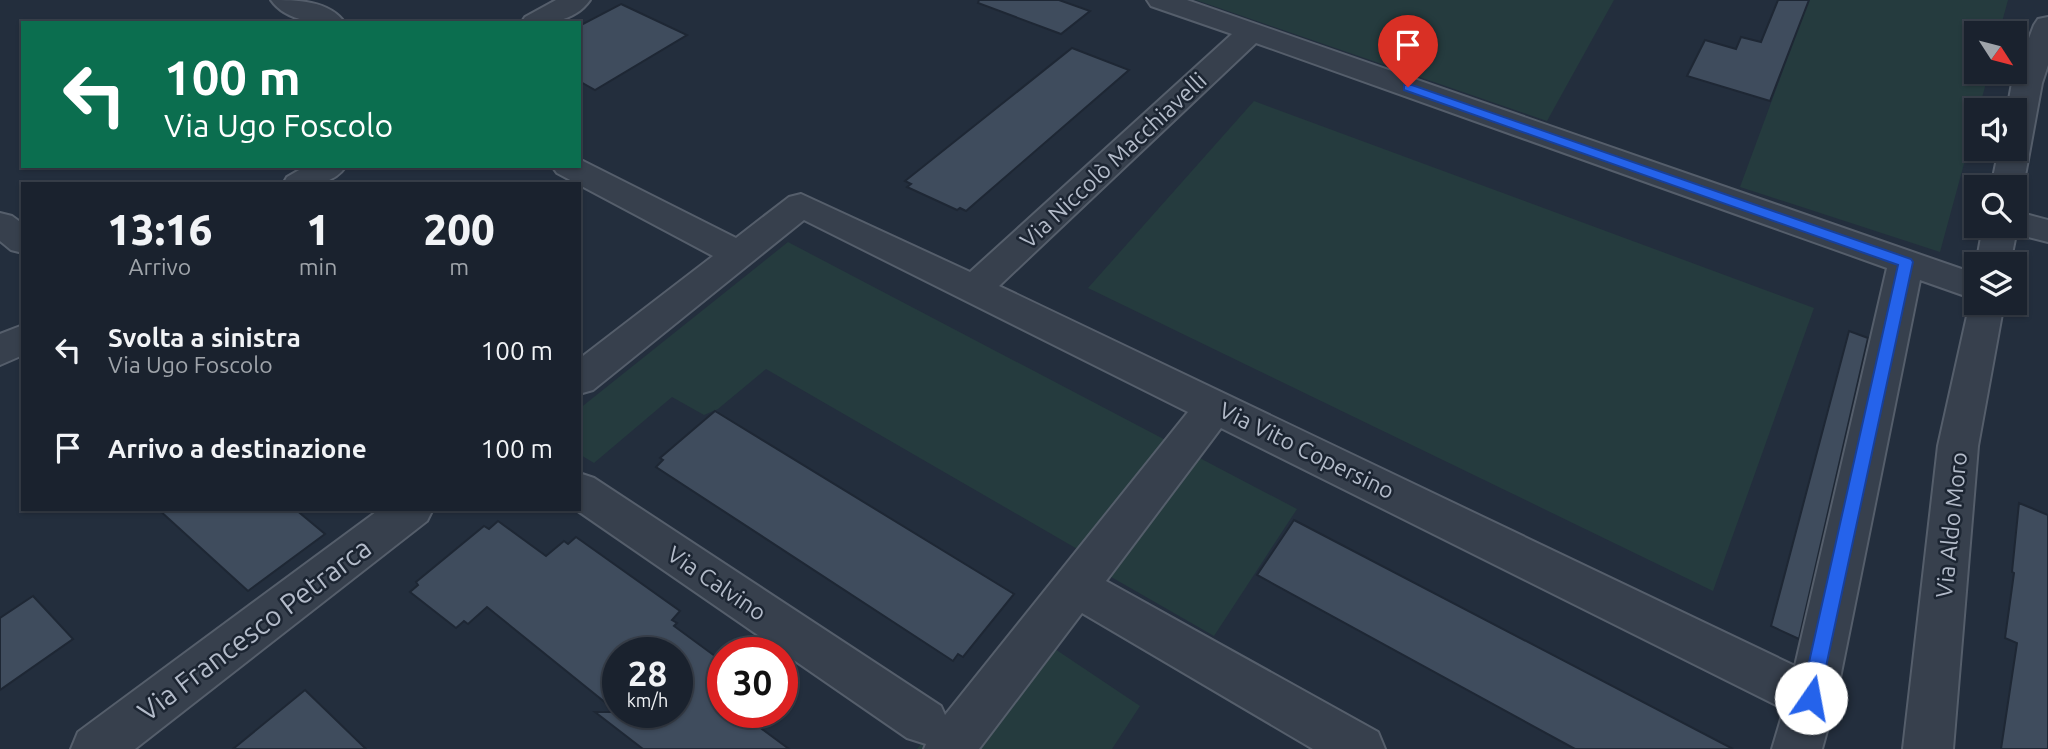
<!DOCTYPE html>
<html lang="it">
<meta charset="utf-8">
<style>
:root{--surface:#1a222e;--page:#232a36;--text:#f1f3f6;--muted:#9fa4aa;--line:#383f4a}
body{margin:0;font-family:Ubuntu,sans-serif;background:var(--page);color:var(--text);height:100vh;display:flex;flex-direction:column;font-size:26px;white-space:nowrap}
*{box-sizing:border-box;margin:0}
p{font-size:23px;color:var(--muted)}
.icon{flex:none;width:38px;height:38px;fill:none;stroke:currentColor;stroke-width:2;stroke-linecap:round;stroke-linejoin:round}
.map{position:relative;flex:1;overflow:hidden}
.details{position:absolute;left:21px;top:182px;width:560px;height:329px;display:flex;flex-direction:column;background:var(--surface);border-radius:0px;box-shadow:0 2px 5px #0004,0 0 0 2px var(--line)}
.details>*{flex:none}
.hud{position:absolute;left:21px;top:21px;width:560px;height:147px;border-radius:0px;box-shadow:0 2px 5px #0004,0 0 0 2px var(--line);background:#0b6e4f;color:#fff;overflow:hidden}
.needle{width:46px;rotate:126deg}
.controls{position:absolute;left:1964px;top:21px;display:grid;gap:14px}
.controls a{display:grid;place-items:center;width:63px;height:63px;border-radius:0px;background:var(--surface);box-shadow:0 2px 5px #0004,0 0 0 2px var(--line);font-size:35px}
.speed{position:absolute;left:602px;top:637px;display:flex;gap:14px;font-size:35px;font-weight:700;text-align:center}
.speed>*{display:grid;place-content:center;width:91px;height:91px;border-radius:50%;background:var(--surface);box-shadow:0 2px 5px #0004,0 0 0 2px var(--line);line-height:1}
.speed small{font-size:18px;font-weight:400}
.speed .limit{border:10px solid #d22;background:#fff;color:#111}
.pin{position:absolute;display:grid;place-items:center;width:60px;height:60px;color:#fff;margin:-72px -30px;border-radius:50% 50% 50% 0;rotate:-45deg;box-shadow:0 0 7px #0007}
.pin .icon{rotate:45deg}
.me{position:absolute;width:77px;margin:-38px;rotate:12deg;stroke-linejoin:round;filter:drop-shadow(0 0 5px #0008)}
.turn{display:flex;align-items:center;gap:24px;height:147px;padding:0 28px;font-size:32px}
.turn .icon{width:91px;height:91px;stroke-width:2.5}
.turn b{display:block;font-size:49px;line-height:60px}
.eta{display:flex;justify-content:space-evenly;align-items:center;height:119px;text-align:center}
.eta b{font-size:42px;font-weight:800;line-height:49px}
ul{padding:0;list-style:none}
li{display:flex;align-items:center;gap:21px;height:98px;padding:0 28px}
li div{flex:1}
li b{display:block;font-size:26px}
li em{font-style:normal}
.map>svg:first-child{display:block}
.green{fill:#253b3e}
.building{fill:#3f4c5d;stroke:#1e2734;stroke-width:2;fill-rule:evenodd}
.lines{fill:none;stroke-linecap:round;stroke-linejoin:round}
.minor-casing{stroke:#555e6b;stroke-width:4}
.minor{fill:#37404d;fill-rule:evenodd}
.route{fill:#2563eb;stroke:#184099;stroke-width:2}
.labels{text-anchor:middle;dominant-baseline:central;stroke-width:5;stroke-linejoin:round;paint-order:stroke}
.street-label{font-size:23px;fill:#b3bbc9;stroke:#1c2532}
.near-street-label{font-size:28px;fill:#b3bbc9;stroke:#1c2532}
</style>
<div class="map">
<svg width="2048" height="749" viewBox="0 0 2048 749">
<rect width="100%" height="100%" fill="#232e3d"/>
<g class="green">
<polygon points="1196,0 1614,0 1547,121"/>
<polygon points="1809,0 2008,0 1999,33 1976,33 1976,72 1989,72 1940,252 1740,187"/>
<polygon points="1254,101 1814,308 1713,591 1088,288"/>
<polygon points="788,242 1297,509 1214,636 1106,574 1052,647 1140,706 1112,749 917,749 1079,550 766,369 718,409 704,415 672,397 594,463 579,454 579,409"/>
</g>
<g class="building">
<polygon points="979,0 1059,0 1090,11 1061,34 978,3"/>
<polygon points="1778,0 1809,0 1770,101 1687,76 1705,40 1736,49 1741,37 1761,42"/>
<polygon points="621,4 687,35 595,90 579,81 579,26"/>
<polygon points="1072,48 1129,70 966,211 960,208 957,210 907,187 911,184 905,181"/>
<polygon points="1849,331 1868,338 1799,639 1771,626"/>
<polygon points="715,411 1014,594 963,657 958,654 953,661 656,467 663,460 660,458"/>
<polygon points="2019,503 2048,515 2048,749 2001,749 2017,643 2005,638 2014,573 2012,572"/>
<polygon points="158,509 295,509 325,534 248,591"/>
<polygon points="1294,520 1733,749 1575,749 1257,575"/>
<path d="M498,521L546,556L564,541L568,544L576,537L680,611L672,620L677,623L674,626L723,662V712H739L789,749H643L595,712H617L487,607L468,624L464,621L456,628L410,592L418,585L416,582L484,526L489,529ZM618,653H677V712H618Z"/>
<polygon points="33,596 73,639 0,690 0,618"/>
<polygon points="305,690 366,749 233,749"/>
</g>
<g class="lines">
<g class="minor-casing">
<g id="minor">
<path d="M271,0C296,0 329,0 345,23C320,23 287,23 271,0Z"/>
<path d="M556,0H590C574,23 546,23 521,23L525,17Z"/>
<path d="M1147,0H1187L1976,274V303H2004L1978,446L1953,749H1903L1938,446L1971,298L1920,280L1836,698L1822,749H1772L1784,709L1221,428L1106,581L1378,732L1385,749H1313L1082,613L979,749H924L926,744L907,738L575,509H579V473L594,478L941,706L945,715L1188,412L804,220L593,390L579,394V359L713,256L557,173L552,166H579V159L736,238L789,197L801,194L970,272L1232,34L1151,6ZM1256,43L1887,268L1795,666L999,286Z"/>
<polygon points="2048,17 2048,65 2042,83 2023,187 2014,195 2014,187 1991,187 1999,149 2014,149 2014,110 2007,110 2012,83 2034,25 2038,19"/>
<path d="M306,166H346C331,188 306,184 283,184L287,177Z"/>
<polygon points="2014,211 2048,220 2048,242 2016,234 2010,264 1976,265 1983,226 2014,226"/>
<polygon points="0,213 12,216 23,224 23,253 11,250 0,241"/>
<polygon points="23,325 23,355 0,365 0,334"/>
<polygon points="380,509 433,509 427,521 135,749 71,749 78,732"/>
</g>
</g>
<use href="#minor" class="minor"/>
</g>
<polygon class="route" points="1404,85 1412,85 1911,259 1913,262 1818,704 1811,707 1804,704 1801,698 1898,265 1404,90"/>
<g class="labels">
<g class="street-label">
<text transform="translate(1113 160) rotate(-43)">Via Niccolò Macchiavelli</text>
<text transform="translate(1307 450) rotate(26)">Via Vito Copersino</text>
<text transform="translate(1951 525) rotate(-84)">Via Aldo Moro</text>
<text transform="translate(717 583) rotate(34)">Via Calvino</text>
</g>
<g class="near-street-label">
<text transform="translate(254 629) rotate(-37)">Via Francesco Petrarca</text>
</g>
</g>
</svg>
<div class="controls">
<a><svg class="needle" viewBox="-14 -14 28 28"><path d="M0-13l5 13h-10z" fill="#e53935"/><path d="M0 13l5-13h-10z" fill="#9fa4aa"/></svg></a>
<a><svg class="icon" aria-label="sound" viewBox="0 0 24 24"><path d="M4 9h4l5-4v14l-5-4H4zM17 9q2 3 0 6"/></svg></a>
<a><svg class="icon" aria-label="search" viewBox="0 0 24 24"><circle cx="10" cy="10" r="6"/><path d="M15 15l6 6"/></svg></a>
<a><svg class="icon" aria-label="layers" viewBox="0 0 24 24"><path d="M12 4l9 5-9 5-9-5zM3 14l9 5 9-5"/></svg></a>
</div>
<div class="speed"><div>28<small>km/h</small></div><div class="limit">30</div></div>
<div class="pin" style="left:1408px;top:87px;background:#d93025"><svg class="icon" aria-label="arrive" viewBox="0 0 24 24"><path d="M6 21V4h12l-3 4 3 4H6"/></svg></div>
<svg class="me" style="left:1811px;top:698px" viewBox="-20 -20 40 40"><circle r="19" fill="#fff"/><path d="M0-13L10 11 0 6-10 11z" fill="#2563eb"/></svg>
<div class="hud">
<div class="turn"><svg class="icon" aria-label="left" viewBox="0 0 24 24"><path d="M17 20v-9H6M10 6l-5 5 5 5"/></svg><div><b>100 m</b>Via Ugo Foscolo</div></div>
</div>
<section class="details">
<div class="eta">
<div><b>13:16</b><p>Arrivo</p></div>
<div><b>1</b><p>min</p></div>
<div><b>200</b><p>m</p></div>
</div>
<ul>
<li><svg class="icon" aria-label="left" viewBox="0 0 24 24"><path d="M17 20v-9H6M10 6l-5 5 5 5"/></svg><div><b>Svolta a sinistra</b><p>Via Ugo Foscolo</p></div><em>100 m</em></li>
<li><svg class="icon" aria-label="arrive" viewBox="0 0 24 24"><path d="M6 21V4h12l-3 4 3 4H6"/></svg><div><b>Arrivo a destinazione</b></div><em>100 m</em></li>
</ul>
</section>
</div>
